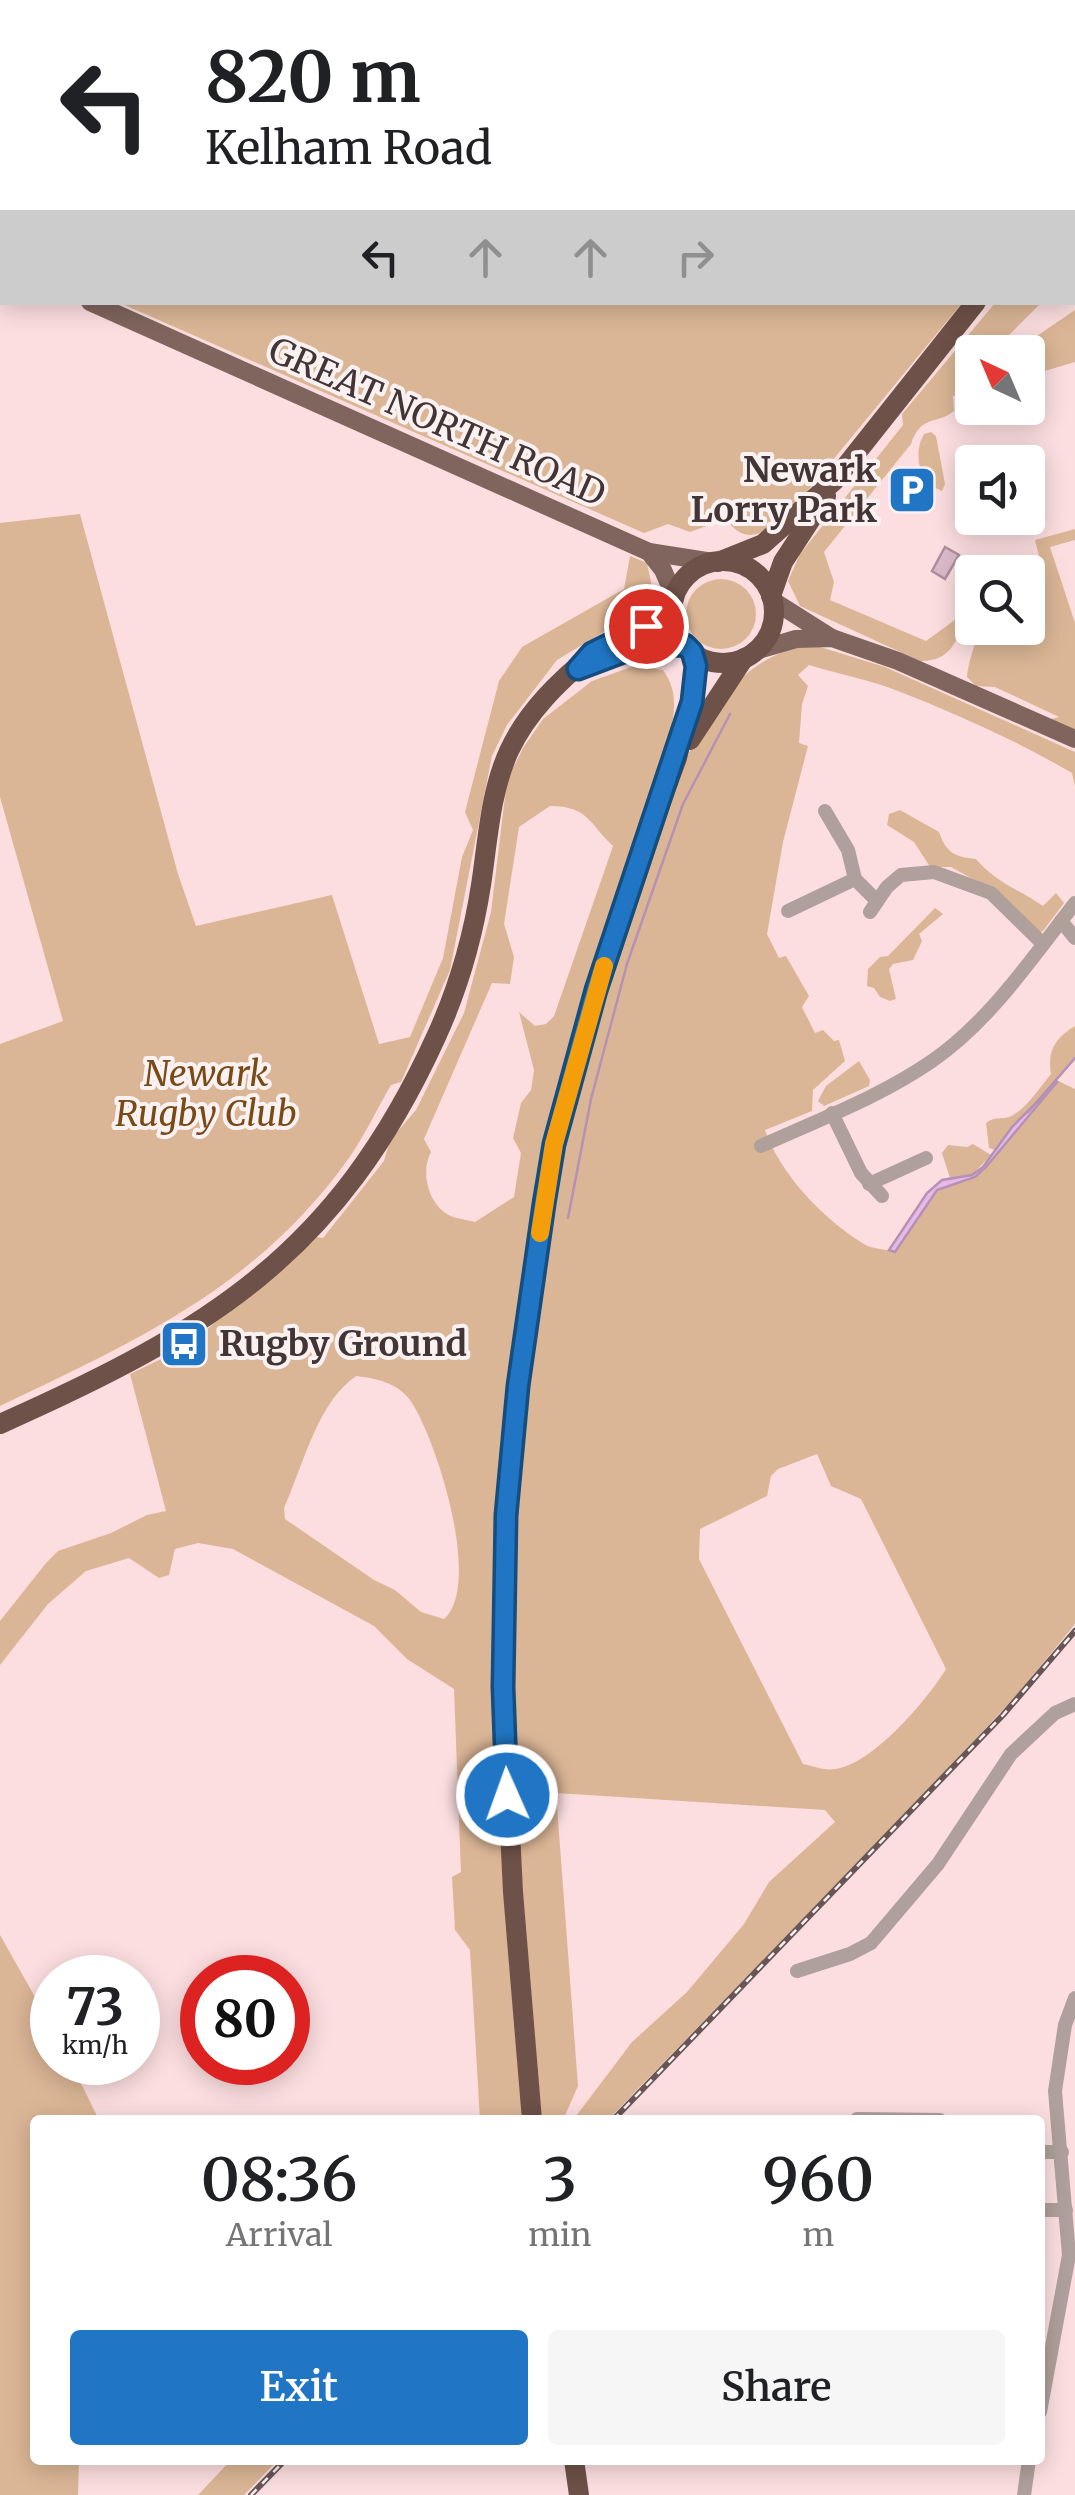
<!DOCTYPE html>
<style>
:root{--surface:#fff;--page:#f6f6f6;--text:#202124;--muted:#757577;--accent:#2076c4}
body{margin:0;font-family:Merriweather,serif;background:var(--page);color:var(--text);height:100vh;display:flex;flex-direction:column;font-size:38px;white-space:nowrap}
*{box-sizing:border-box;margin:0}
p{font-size:32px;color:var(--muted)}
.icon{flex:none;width:55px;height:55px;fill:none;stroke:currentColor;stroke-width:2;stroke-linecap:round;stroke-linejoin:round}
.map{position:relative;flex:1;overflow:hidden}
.panel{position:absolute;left:30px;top:2115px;width:1015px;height:350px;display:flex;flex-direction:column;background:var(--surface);border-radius:10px;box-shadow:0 5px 25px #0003}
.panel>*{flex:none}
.guide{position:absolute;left:0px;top:0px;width:1075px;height:305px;box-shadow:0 5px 25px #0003;background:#fff;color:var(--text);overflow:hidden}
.needle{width:65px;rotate:316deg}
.buttons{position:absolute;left:955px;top:335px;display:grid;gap:20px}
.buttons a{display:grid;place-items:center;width:90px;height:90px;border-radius:10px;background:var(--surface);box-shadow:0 5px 25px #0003;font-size:50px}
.speed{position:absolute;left:30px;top:1955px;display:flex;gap:20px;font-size:50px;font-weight:700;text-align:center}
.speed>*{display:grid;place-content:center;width:130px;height:130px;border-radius:50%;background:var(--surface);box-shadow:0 5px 25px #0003;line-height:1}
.speed small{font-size:25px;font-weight:400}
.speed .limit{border:15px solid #d22;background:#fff;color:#111}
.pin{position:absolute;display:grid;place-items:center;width:85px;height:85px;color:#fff;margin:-42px;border:5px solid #fff;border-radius:50%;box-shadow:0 2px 10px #0007}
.me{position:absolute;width:110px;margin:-55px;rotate:358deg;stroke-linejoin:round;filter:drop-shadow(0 0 8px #0008)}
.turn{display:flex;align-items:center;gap:35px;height:210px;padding:0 40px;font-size:45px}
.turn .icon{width:130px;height:130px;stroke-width:2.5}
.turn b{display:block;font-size:70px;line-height:85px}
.lanes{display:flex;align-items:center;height:95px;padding:0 40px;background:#0003;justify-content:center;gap:50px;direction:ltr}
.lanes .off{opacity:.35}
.eta{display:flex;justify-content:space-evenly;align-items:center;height:170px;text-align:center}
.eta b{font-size:60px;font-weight:600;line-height:70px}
.primary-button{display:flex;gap:20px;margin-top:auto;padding:20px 40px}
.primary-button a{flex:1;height:115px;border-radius:10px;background:var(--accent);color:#fff;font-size:40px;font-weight:600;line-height:115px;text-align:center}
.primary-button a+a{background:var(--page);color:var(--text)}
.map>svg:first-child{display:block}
.green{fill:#dbb696;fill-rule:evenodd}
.water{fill:#e7b9ea;stroke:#b691b4;stroke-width:2.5}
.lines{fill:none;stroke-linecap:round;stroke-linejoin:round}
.stream{stroke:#b691b4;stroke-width:2.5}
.building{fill:#dbbac9;stroke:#ae8f9d;stroke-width:2.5}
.minor{stroke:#afa09b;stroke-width:14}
.major{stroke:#7f655d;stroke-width:18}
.highway{stroke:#6e5148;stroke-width:20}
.rail-casing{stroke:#685657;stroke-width:6}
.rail{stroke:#faf2f2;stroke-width:2.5;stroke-dasharray:8;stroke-linecap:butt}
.route-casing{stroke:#154d7f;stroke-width:25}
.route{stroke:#2076c4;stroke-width:18}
.slow{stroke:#f59e0b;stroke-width:18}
.labels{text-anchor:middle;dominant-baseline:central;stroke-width:8;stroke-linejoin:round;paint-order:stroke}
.street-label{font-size:35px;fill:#433435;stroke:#faf2f2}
.poi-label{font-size:35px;font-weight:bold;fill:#433435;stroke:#faf2f2;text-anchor:end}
.park-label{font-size:35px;font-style:italic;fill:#7a4a16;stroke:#faf2f2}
</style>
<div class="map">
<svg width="1075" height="2495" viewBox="0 0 1075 2495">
<rect width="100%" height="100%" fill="#fcdee0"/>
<g class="green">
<path d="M120,303H962L786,517C763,534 745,546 726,519L690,532L668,524L644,533Z"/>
<path d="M995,303H1041L1003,341L998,352H972V393L953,396L954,411C937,425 921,414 911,444L824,552L834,582L830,600L926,641L963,614C960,641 949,662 920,661L800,606L788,581L800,554L903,425L902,414Z"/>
<polygon points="1075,310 1075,362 1028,376 1028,352 1013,352"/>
<path d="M931,432L936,436L945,484L942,491L925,483C918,465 915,450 924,434Z"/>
<path d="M80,514L178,874L196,926L332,895L379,1044L410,1037L443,958L462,857L473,830L465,812L499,681L522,647L624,589L630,556L647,563L652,587L645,607L557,660L507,725L492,756L450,970L401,1082L391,1085C377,1109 365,1135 349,1158C257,1287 138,1340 0,1406V1044L63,1021L0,797V523Z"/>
<path d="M1075,529V540L1050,547L1075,623V736L1048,720L1059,717L995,687L976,686L967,677C968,660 979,636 978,628H1028V572H1004L1040,560L1035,540Z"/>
<circle cx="721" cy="614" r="35"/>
<path d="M814,645L885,667L1075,752V786L1072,773C1017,741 957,714 898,691C870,680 838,674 809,665L798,675L808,686L802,704L799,743L808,746L783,842L767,934L779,958L786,956L809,996L802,1007L815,1033L823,1030L834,1041L839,1040L845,1061L813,1090L812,1111L765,1130C780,1174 824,1220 864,1244C872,1249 885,1249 895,1252L937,1190L975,1177L1058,1081L1075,1089V1624L1017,1695L919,1799L608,2120H573L632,2042L687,1992L744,1924L769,1882L835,1822L825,1810L556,1793L578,2086L563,2120H480L470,1950L455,1930L452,1877L461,1872L454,1689L407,1659L374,1626L233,1549L198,1543L175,1549L169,1575L159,1578L129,1558L86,1571L48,1604L0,1665V1621L46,1563L58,1551L111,1533L147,1515L166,1511L130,1374L186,1347L316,1237L323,1238L384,1161L390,1140L416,1110L464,1013L491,912L507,780L523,748L543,719L592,681L634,666L663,670C683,697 672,729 661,759L687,756C718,702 747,652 814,645ZM550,806C589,806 590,825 613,846L554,1016L546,1024L535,1026L519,1012L534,1070L531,1090L521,1103L513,1138L521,1153L514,1197L475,1222C465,1219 452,1219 444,1212C427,1199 421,1170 431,1152L424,1139L492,983L510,984L514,957L504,924L519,827ZM356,1376C375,1378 398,1383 410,1400C436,1437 483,1585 444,1619L421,1612L395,1590L374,1580L285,1519L284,1508C303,1466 317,1403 356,1376ZM817,1454L831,1486L861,1499L946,1669C927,1700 872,1765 835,1769C825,1771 813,1766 803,1764L699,1559L700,1529L767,1496L771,1476L778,1469Z"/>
<path d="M900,810L939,832C946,852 954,857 976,859C999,885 1017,888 1043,906L1056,893L1064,903L1043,931L1034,935L1005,897L951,867H930L914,842L887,825L889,814Z"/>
<polygon points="935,908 943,914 919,934 922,941 913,960 893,964 889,969 896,999 890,1001 880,997 874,988 867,986 868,969 880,957 888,956"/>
<path d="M1075,1026V1057L995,1150L989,1148L986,1123C995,1116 1000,1120 1009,1117C1026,1110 1040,1087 1051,1074C1047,1051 1055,1038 1075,1026Z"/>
<polygon points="859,1061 870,1080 869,1086 824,1106 818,1101 826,1086"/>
<polygon points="973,1144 991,1155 972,1175 950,1178 942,1153 948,1145 967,1147"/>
<polygon points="0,1935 52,2027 52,2062 71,2063 99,2120 35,2120 35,2460 79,2460 78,2495 0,2495"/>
<polygon points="231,2460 278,2460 244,2495 198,2495"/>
</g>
<g class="water">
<polygon points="652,0 1009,0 1010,2 651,2"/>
<polygon points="1058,1081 986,1167 975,1177 937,1190 895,1252 889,1250 927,1193 942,1180 972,1175 983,1167 1012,1127"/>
</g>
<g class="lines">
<g class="stream">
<polyline points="1028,1112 1075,1058"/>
<polyline points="568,1218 591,1099 627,964 683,804 730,714"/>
</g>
</g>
<polygon class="building" points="945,547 959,555 945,579 932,571"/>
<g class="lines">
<g class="minor">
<polyline points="825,811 848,850 855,879 877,901"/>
<polyline points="788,911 855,879"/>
<polyline points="870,912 887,887 901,875 934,872 991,893 1043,944"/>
<polyline points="1061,921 1075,938"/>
<polyline points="832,1113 861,1173 882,1196"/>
<path d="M761,1146C818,1120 880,1097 932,1061C990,1021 1032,958 1075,903"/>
<polyline points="869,1184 926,1158"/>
<polyline points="797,1971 850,1954 871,1943 938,1864 1011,1754 1055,1713 1075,1704"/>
<polyline points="857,2119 940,2120"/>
<polyline points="1040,2152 1062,2152"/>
<polyline points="1040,2210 1066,2210"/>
<polyline points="1040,2412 1069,2255 1055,2091 1065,2025 1075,1998"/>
<polyline points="1024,2495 1029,2460"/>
</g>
<g class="major">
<polyline points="0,262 2,263"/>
<polyline points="90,302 649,552 713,562"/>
<polyline points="649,552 663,570 675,598"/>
<polyline points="772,600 832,638"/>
<polyline points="755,651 796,639 832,638 898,661 1075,739"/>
</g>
<g class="highway">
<polyline points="1072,167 1075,163"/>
<circle cx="723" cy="612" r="51"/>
<polyline points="718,562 763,544 834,481 976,302"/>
<polyline points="771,596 783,562 826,496"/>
<polyline points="605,660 639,647 685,645"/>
<polyline points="690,740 744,658"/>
<path d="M0,1424C209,1331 337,1254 436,1037C458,989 473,937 481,885C488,840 490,793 509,751C527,712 559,681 592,654C614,635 647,625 673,612"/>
<polyline points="532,2120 513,1892 503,1687 510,1451 554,1145 618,918 677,758 696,677 692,652"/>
<polyline points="574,2460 579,2495"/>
</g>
<g class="rail-casing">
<g id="rail">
<polyline points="1074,0 1075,4"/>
<polyline points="613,2120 1003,1715 1075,1631"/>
<polyline points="251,2495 285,2460"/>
</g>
</g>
<use href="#rail" class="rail"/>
</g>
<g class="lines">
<g class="route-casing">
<polyline id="route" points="507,1795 503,1687 506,1515 518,1386 544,1204 554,1144 596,990 692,702 696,666 692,652 685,645 639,646 578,669 592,653 646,626"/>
</g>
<use href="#route" class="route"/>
<polyline class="slow" points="540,1233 554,1144 604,966"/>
</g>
<defs>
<g id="parking-square" transform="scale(2.5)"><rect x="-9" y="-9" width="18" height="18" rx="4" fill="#2076c4" stroke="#faf2f2"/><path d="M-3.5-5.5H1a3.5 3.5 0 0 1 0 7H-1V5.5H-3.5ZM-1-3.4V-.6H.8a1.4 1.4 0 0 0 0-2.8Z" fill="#fff"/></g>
<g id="bus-square" transform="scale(2.5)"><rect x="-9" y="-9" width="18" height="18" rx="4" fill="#2076c4" stroke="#faf2f2"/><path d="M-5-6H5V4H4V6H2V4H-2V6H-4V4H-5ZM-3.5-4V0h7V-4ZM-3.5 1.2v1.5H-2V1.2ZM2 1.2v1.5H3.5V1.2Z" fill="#fff"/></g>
</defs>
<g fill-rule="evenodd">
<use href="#parking-square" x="912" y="490"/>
<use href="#bus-square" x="184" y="1344"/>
</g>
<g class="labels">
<g class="street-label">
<text transform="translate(437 422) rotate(24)">GREAT NORTH ROAD</text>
</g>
<g class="poi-label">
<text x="877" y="470">Newark<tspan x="877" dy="40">Lorry Park</tspan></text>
<text x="219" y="1344" text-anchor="start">Rugby Ground</text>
</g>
<g class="park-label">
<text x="206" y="1074">Newark<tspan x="206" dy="40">Rugby Club</tspan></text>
</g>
</g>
</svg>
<div class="buttons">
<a><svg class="needle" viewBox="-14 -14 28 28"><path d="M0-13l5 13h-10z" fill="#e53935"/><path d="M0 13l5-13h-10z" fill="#757577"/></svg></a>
<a><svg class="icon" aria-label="sound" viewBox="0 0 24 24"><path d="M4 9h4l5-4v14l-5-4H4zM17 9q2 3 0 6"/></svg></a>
<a><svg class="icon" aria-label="search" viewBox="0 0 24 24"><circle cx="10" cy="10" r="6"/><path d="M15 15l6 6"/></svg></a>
</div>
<div class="speed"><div>73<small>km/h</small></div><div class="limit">80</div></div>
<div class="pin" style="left:646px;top:626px;background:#d93025"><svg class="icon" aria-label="arrive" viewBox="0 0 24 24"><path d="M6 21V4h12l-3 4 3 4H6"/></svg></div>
<svg class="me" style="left:507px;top:1795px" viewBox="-20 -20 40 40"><circle r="17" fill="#2076c4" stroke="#fff" stroke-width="3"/><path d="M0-11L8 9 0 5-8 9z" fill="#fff"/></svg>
<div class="guide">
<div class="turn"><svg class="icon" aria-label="left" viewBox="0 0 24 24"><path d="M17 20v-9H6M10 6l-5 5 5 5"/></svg><div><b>820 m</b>Kelham Road</div></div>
<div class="lanes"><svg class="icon" aria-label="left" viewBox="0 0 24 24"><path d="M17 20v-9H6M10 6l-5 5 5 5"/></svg><svg class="icon off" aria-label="ahead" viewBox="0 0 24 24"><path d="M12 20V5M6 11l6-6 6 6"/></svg><svg class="icon off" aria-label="ahead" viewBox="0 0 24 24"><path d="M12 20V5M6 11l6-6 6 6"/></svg><svg class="icon off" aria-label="right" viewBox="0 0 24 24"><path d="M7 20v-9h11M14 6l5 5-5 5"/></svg></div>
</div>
<section class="panel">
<div class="eta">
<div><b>08:36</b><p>Arrival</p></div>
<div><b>3</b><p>min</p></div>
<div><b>960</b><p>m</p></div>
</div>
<div class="primary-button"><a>Exit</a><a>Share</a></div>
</section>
</div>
